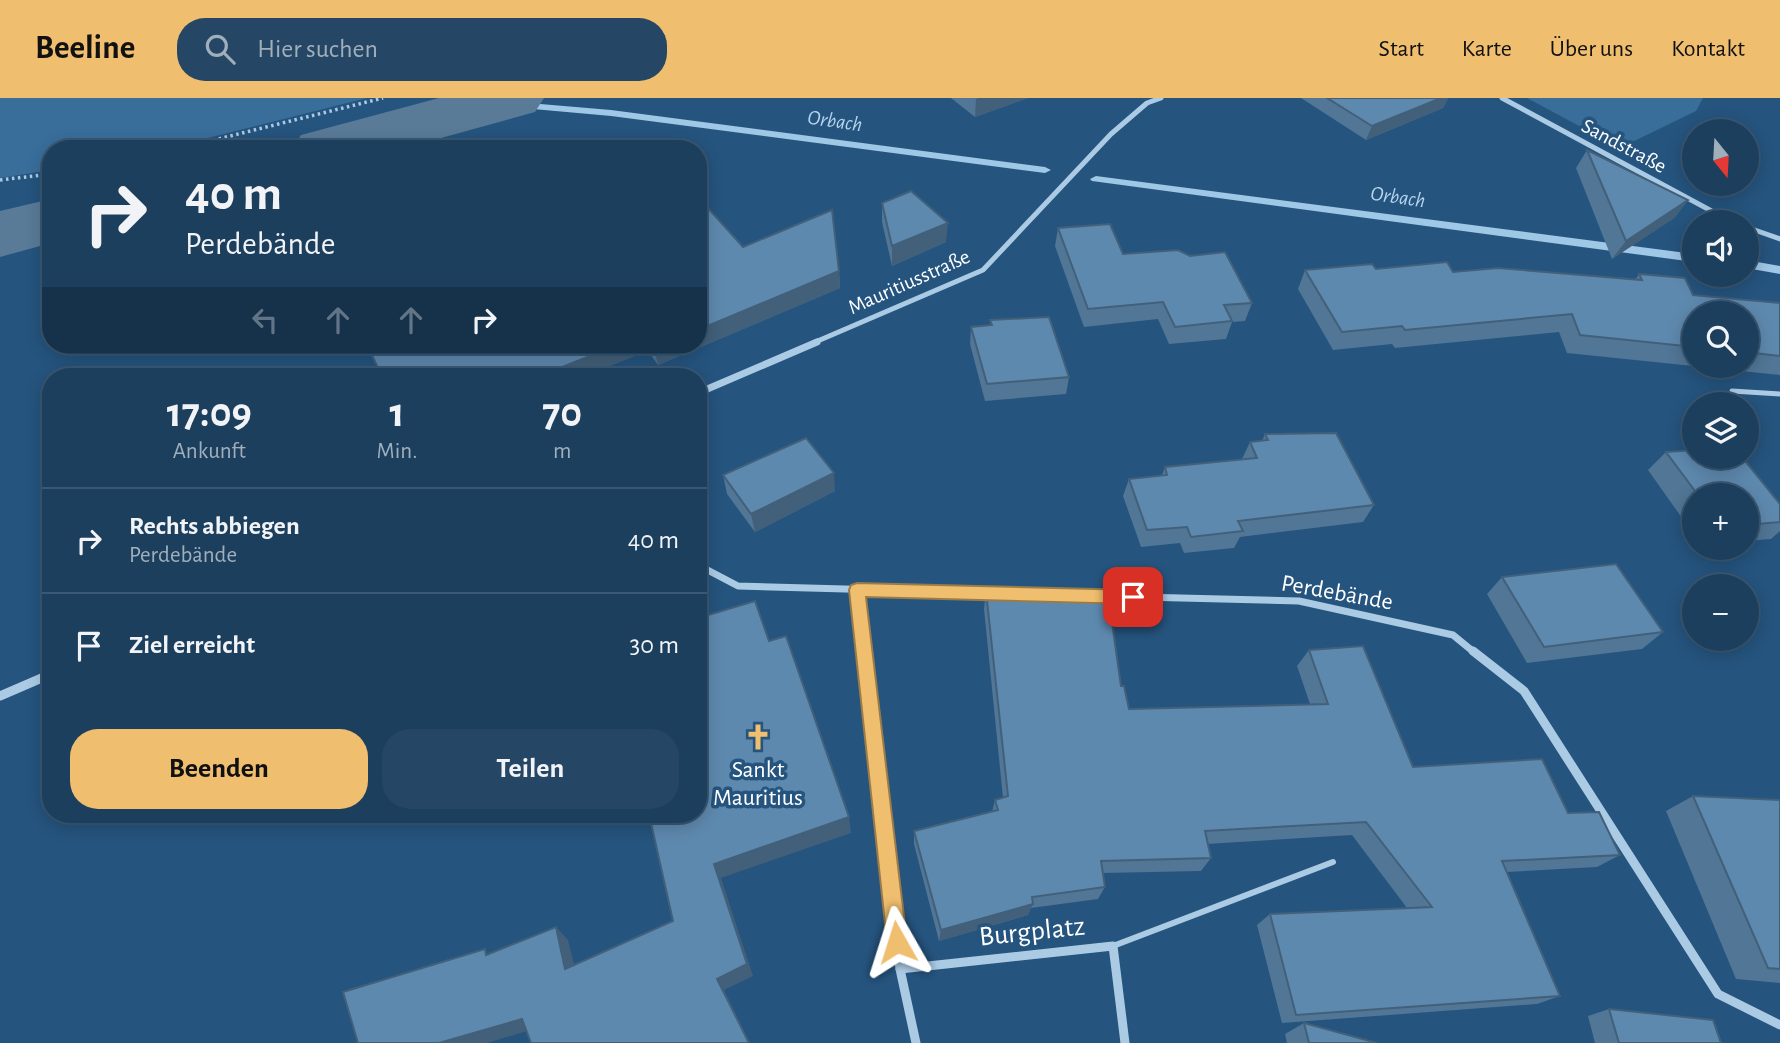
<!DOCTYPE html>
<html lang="de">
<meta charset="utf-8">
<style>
:root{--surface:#1c3f5e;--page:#254664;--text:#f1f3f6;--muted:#a0afbc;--line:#3a5873;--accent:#efbe6f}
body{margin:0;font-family:"Alegreya Sans",sans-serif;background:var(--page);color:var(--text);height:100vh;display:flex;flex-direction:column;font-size:26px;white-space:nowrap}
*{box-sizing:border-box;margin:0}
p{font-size:23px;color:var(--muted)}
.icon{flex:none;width:38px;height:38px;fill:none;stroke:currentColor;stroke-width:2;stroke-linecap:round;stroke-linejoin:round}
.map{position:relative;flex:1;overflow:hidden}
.drawer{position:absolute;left:42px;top:270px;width:665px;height:455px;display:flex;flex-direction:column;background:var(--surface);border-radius:28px;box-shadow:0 4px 18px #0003,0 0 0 2px var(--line)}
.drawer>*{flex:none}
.guide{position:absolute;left:42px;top:42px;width:665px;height:214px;border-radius:28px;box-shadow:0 4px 18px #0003,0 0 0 2px var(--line);background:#1c3f5e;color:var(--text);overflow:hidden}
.needle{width:46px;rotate:162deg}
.buttons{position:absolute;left:1682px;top:21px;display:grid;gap:14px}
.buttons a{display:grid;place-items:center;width:77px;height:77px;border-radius:50%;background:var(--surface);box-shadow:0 4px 18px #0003,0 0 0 2px var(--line);font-size:35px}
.pin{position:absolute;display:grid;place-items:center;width:60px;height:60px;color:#fff;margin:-30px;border-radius:14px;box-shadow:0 4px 10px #0006}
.me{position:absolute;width:77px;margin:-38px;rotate:354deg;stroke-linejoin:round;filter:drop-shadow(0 0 5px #0008)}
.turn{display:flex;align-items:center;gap:24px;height:147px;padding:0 28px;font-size:32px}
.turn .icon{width:91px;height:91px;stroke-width:2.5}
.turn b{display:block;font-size:49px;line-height:60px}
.lanes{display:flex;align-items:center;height:66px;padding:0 28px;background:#0003;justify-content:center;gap:35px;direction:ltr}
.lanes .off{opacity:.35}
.eta{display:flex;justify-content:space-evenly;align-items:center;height:119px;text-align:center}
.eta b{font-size:42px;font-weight:600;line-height:49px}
.action{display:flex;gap:14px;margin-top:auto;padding:14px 28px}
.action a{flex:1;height:80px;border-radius:28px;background:var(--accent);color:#111;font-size:28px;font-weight:600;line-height:80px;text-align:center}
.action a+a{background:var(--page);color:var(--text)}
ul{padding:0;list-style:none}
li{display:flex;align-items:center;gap:21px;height:105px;padding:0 28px;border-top:2px solid var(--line)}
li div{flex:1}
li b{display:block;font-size:26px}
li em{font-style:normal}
header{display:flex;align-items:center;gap:42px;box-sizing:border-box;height:98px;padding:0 35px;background:var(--accent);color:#111}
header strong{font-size:33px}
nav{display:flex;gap:38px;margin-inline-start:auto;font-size:24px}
.search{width:490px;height:63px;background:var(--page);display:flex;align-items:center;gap:18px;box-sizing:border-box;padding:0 24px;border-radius:28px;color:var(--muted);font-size:26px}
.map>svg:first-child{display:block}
.green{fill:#396e9b}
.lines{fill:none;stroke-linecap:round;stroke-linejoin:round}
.stream{fill:#9fc7e6;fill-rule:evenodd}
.river{fill:#597b98;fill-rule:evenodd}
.path{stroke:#abcbe5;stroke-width:3.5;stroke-dasharray:2.5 3.5;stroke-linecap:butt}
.lane-far1{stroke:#abcbe5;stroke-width:5}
.lane{stroke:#abcbe5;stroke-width:6}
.street-far2{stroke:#abcbe5;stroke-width:5}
.street-far1{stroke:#abcbe5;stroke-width:7}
.street{stroke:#abcbe5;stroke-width:9}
.wall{fill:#517696;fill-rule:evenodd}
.shaded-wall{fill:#42607a}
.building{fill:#5e89ae;stroke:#42607a;stroke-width:2}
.route{fill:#efbe6f;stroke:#9b7c48;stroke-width:2}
.labels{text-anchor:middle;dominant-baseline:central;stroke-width:7;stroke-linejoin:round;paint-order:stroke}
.far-water-label{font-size:21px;font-style:italic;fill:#b6d4ed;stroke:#25547e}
.far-street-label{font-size:21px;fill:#fff;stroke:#25547e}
.street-label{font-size:24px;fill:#fff;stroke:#25547e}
.poi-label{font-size:24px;fill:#fff;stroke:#25547e}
.near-street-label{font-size:28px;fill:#fff;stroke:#25547e}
</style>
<header>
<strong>Beeline</strong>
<div class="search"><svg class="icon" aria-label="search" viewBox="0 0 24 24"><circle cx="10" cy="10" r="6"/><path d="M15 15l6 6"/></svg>Hier suchen</div>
<nav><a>Start</a><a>Karte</a><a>Über uns</a><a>Kontakt</a></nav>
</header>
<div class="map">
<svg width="1780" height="945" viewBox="0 0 1780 945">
<rect width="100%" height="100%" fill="#25547e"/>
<g class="green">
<polygon points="0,0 367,0 164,51 51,51 51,72 0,80"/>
<polygon points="1527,0 1703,0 1696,13 1620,50"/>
</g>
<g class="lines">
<g class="stream">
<polygon points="494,2 611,12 1045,69 1051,72 1045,75 611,18 490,7 490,3"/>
<polygon points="1096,78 1694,156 1694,164 1092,83 1090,81"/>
<polygon points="1746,162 1780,168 1780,176 1746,170"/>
</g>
<g class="river">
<polygon points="439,0 544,0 535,14 401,51 292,51 301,37"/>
<polygon points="51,101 51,145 0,159 0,113"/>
</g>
<g class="path">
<polyline points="178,51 383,0"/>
<polyline points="0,82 51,76"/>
</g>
<polyline class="lane-far1" points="1732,293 1780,296"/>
<polyline class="lane" points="1113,848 1333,764"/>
<g class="street-far2">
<polyline points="1502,0 1732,124"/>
<polyline points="1746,129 1780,141"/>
<polyline points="813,245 983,172 1111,36 1147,5 1161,0"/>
</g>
<g class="street-far1">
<polyline points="698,295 817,244"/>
<polyline points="698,467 738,488 993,495"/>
<polyline points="857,492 864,555"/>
<polyline points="1100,498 1299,503 1453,537 1475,555"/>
</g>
<g class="street">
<polyline points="864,553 900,871 916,945"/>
<polyline points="1473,553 1524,593 1718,896 1780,927"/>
<polyline points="0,598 51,576"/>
<polyline points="900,871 1113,848 1125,945"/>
</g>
</g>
<g class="wall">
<polygon points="951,0 1028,0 975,19"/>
<polygon points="1301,0 1448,0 1443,10 1366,42"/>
<polygon points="1587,52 1688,102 1674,120 1612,161 1576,70"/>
<polygon points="882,105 946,144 892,168 882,124"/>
<polygon points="1058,130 1252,205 1245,223 1232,224 1226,241 1169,246 1158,221 1084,229 1055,148"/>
<polygon points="743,149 839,173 840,190 658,267 648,253 367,247 698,247"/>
<path d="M1376,171L1635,182L1639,176L1693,197L1780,205V277L1567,255L1559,234L1395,250L1392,246L1333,252L1298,191L1305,172ZM1694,215H1746V268H1694Z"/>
<polygon points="990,222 1069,279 1066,296 985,303 970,246 971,229 990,227"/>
<polygon points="1265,336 1374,407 1363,424 1240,439 1234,450 1184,455 1180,445 1141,449 1123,398 1129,381 1162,377 1165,369 1242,361 1250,344 1262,343"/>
<polygon points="1694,352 1694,359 1742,359 1780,406 1780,424 1759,425 1780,424 1780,433 1771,441 1746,443 1746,397 1694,397 1694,437 1648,372 1666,354"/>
<polygon points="723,377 835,393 755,434 727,396"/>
<polygon points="1502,479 1663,534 1642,551 1527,565 1487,496"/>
<polygon points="986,493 1121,588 1129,611 1310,606 1297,568 1309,552 1413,669 1568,715 1620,757 1597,769 1507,774 1560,898 1537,906 1282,925 1257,827 1270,816 1407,810 1352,737 1207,746 1211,760 1201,773 1103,775 1105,789 1098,801 1031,810 1028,817 939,843 914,746 914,733 992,714 995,702 1003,700 984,511"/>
<polygon points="1693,698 1780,702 1780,885 1736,881 1666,713"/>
<polygon points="1609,911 1721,945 1595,945 1588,918"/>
<polygon points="1304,925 1377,945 1287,945 1285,936"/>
</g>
<g class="shaded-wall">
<polygon points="979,0 1028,0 975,19 976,1"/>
<polygon points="1441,0 1448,0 1443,10 1366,42 1372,28"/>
<polygon points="1688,102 1674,120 1612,161 1626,143"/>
<polygon points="948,125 946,144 892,168 892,148"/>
<polygon points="839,173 840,190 658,267 654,251 664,247 698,247 698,232"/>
<polygon points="618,247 646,247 648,253 585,278 559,278 557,271"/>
<polygon points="834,375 835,393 755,434 751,416"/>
<polygon points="849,719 851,735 721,780 753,878 724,892 750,945 749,945 717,881 714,766"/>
<polygon points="1033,806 1028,817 939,843 941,832"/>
<polygon points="556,829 568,842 578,882 565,871"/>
<polygon points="522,921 537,930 487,945 439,945"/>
</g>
<g class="building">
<polygon points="1327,0 1441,0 1372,28"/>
<polygon points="1587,52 1688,102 1626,143"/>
<polygon points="911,93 948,125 892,148 882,105"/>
<polygon points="698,99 743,149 832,112 839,173 698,232"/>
<polygon points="1110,126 1123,156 1178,152 1190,158 1225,154 1252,205 1224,207 1232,223 1175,229 1163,204 1088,211 1058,130"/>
<polygon points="1447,164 1453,174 1498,170 1642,182 1639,176 1685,180 1693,197 1780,205 1780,258 1746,254 1746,215 1694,215 1694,249 1580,237 1572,216 1405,232 1402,228 1342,234 1305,172 1372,166 1376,171"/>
<polygon points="1049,219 1069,279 987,286 971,229 992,227 990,222"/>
<polygon points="367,247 618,247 557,271 561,278 382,278"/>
<polygon points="651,247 664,247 654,251"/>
<polygon points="1336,335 1374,407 1238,423 1243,433 1191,439 1187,429 1147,432 1129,381 1167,377 1165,369 1257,360 1250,344 1268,342 1265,336"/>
<polygon points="806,340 834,375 751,416 723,377"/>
<polygon points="1694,352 1694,359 1742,359 1780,406 1780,424 1746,427 1746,397 1698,397 1666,354"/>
<polygon points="1616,466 1663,534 1544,549 1502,479"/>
<polygon points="986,493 1108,496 1121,588 1124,588 1129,611 1328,606 1309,552 1363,548 1413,669 1542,661 1568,715 1599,714 1620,757 1502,763 1560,898 1296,917 1270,816 1432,809 1366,724 1205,733 1211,760 1101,763 1105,789 1032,799 1033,806 941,832 914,733 998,712 995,702 1008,698"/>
<polygon points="755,503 769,543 786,538 849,719 714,766 747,866 717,881 749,945 531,945 522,921 439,945 358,945 343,894 485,851 486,857 556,829 565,871 673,823 649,716 698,716 698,520"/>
<polygon points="1693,698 1780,702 1780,871 1768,870"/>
<polygon points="1609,911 1713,922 1721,945 1619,945"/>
<polygon points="1304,925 1377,945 1309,945"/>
</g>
<polygon class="route" points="857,485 1133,492 1139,494 1141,499 1139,504 1133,506 866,499 907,844 904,851 897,854 890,851 887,844 849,492 851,487"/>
<defs>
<g id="church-bare" transform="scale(2.1)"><path d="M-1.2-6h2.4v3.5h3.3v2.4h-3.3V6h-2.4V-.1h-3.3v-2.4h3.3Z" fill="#efbe6f" stroke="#25547e" stroke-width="2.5" paint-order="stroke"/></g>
</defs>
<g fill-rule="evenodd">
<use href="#church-bare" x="758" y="639"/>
</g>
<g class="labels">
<g class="far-water-label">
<text transform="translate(835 23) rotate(8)">Orbach</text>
<text transform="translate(1398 99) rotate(8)">Orbach</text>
</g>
<g class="far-street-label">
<text transform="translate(1624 48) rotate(28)">Sandstraße</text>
<text transform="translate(909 184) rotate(-24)">Mauritiusstraße</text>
</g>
<g class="street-label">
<text transform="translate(1337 495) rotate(10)">Perdebände</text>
</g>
<g class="poi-label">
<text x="758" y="672">Sankt<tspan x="758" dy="28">Mauritius</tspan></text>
</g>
<g class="near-street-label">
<text transform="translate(1032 834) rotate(-6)">Burgplatz</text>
</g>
</g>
</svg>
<div class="buttons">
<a><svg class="needle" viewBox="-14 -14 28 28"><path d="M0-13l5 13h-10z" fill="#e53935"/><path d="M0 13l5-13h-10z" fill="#a0afbc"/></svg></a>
<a><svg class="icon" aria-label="sound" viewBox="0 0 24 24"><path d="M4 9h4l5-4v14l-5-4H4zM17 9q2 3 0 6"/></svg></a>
<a><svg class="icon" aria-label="search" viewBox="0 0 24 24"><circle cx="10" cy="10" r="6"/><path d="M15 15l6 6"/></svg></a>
<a><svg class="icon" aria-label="layers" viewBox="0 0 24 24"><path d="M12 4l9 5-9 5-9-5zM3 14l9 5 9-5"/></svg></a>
<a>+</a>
<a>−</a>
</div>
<div class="pin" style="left:1133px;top:499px;background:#d93025"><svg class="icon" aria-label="arrive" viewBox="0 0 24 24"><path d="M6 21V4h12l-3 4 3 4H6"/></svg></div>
<svg class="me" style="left:897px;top:844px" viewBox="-20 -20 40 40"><path d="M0-17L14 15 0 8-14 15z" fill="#efbe6f" stroke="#fff" stroke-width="4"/></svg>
<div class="guide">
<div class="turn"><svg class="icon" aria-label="right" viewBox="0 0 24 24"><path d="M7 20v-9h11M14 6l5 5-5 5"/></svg><div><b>40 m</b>Perdebände</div></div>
<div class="lanes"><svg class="icon off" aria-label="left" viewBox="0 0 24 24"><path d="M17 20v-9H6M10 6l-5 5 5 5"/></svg><svg class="icon off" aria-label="ahead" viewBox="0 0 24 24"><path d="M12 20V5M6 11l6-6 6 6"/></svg><svg class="icon off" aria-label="ahead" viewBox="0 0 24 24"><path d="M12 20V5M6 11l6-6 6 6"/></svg><svg class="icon" aria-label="right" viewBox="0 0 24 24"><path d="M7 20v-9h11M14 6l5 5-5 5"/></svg></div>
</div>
<section class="drawer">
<div class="eta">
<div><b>17:09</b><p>Ankunft</p></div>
<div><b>1</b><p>Min.</p></div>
<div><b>70</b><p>m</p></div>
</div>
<ul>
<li><svg class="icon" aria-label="right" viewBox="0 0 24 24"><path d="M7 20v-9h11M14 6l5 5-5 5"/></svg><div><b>Rechts abbiegen</b><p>Perdebände</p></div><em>40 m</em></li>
<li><svg class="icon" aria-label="arrive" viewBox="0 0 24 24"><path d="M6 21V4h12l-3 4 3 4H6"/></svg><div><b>Ziel erreicht</b></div><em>30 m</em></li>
</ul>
<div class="action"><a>Beenden</a><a>Teilen</a></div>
</section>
</div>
